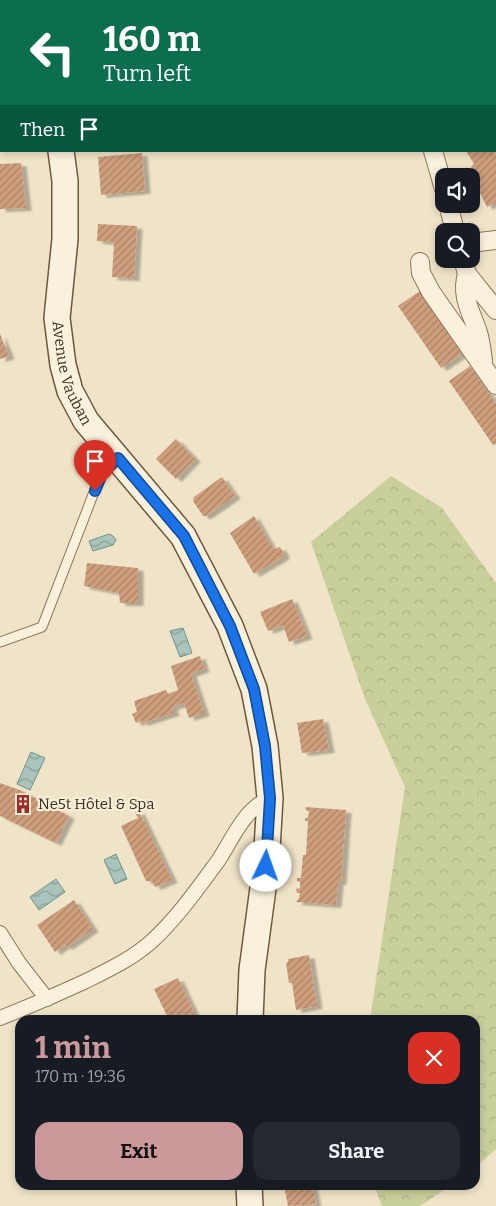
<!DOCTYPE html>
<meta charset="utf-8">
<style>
:root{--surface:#171b24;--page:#242831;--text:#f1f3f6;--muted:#9ea1a6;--accent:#cc999b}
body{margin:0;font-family:Bitter,serif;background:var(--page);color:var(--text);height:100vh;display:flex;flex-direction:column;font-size:19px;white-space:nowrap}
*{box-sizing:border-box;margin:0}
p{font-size:16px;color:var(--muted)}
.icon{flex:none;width:28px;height:28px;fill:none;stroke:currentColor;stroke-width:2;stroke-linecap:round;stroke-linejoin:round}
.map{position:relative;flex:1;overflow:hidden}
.details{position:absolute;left:15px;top:1015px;width:465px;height:175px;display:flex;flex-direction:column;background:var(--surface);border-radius:15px;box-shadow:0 2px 8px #0003}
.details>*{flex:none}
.hud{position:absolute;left:0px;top:0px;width:496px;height:152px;box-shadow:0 2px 8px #0003;background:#0b6e4f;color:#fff;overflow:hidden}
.fabs{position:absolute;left:435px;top:168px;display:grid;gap:10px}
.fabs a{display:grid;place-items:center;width:45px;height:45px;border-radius:10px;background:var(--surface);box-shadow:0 2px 8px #0003;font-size:25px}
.pin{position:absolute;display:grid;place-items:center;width:42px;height:42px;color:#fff;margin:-51px -21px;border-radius:50% 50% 50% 0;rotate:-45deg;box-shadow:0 0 5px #0007}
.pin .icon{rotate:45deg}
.me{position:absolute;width:55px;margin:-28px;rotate:3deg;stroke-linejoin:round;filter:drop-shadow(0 0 4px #0008)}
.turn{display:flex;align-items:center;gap:18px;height:105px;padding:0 20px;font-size:22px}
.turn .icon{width:65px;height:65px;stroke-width:2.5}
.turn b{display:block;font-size:35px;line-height:42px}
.then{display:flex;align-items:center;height:48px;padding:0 20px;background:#0003;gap:10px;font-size:19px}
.round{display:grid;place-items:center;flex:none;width:52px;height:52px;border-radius:15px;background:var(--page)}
.summary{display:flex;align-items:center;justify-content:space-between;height:85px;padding:0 20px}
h1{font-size:30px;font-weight:700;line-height:38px;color:var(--accent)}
.primary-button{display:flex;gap:10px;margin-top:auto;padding:10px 20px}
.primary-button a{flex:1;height:58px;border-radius:15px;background:var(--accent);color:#111;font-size:20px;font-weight:700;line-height:58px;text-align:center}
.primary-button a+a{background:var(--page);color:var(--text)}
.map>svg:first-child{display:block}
.forest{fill:url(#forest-crowns)}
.water{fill:url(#water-waves);stroke:#6f938a}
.building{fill:url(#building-hatch);filter:url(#shadow)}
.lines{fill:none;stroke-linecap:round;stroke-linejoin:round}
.service-casing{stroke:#8d765c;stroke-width:11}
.pedestrian-casing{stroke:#8d765c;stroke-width:16}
.minor-casing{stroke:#8d765c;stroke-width:20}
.secondary-casing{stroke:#6f573f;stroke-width:28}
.service{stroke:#faf1dc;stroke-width:9}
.pedestrian{stroke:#faf1dc;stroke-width:14}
.minor{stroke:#faf1dc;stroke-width:18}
.secondary{stroke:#faf1dc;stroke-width:25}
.route-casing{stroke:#114b97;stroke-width:12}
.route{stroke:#1a73e8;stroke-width:9}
.labels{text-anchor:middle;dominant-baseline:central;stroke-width:4.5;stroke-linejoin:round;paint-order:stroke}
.street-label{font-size:15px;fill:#3d2e20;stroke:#f7eed8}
.poi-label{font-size:15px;fill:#3d2e20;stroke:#f7eed8;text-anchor:start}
</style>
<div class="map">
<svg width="496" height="1206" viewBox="0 0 496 1206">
<defs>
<pattern id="forest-crowns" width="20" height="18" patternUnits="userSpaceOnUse" patternTransform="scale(1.25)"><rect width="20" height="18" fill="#c9cf9b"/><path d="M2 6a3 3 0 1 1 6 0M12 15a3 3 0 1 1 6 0" fill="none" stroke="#aeb285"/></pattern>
<pattern id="water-waves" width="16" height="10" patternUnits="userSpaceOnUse" patternTransform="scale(1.25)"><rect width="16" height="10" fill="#a9c4bc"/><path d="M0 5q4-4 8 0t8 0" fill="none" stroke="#8ba098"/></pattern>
<pattern id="building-hatch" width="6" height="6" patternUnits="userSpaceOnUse" patternTransform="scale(1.25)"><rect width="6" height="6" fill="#cf9f7d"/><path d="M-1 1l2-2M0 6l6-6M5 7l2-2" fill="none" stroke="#a98266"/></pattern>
<filter id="shadow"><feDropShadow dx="5.5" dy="3" stdDeviation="1" flood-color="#0004"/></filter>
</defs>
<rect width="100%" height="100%" fill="#f0e4c8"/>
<g class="forest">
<polygon points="391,476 442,508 496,583 496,1149 475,1168 475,1020 370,1020 405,787 365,699 311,542"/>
<polygon points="374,1185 452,1185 420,1206 382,1206"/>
</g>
<g class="water">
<polygon points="109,534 113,536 116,540 113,545 93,551 89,541"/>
<polygon points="183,628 192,653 180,657 170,631"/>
<polygon points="31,752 45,758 30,790 17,784"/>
<polygon points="116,854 127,879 115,884 104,860"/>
<polygon points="56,879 65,892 39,910 30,897"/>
</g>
<g class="building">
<polygon points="466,151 495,151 496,153 496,202 487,207 476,185 479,183 471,167 474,164"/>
<polygon points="142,153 145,191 101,195 98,157"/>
<polygon points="21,163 26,208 0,209 0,164"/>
<polygon points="98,224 137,226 134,278 112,277 114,242 97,241"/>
<polygon points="420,291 462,354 441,368 398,306"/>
<polygon points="0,334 9,356 0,359"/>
<polygon points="470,366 496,404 496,443 493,445 449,381"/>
<polygon points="176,439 195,459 176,479 156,459"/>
<polygon points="222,477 235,496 206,516 203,516 193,501 194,497"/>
<polygon points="254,516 271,546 275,549 280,547 284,554 283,557 254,574 230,533"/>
<polygon points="87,563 138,568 138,603 120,603 119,593 84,586"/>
<polygon points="292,599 307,636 289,642 283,625 268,631 260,612"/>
<polygon points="200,656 204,669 191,674 204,713 189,718 184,703 172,707 174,713 142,723 141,721 136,723 132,714 137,712 134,701 166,690 168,694 178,690 171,666"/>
<polygon points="323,719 329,750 302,753 297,723"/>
<polygon points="0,783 22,791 69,816 56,843 0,816"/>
<polygon points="305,807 346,810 341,882 338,882 336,905 296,902 299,898 300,893 297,893 296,889 300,888 300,882 297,881 297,878 301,878 303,855 306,855 308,821 305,821 305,818 308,818 309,811 306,810"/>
<polygon points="139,811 172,880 155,887 152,881 146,881 121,826 138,818 135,812"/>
<polygon points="74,900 93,929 67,947 65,945 55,952 37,925"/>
<polygon points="309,955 317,1006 296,1010 292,983 289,983 286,963 288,962 288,959"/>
<polygon points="178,978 196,1017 195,1018 196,1020 169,1020 154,989"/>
<polygon points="284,1185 312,1185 316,1204 288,1206"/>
</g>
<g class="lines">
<g class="service-casing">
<polyline id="service" points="0,642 42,627 101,474 116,460"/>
</g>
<g class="pedestrian-casing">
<g id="pedestrian">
<polyline points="0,933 19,963 47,999"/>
<path d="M0,1018C28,1007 56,995 84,982C108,970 132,959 152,941C177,918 198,888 218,861C233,838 244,809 270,798"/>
</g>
</g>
<g class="minor-casing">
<g id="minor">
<polyline points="362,0 363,1"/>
<polyline points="433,151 444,189"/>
<polyline points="448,204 455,231"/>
<polyline points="471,243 496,240"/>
<polyline points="463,259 467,274 496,310"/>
<polyline points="420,262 421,273 431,292 496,385"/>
<path d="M467,274C460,298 473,314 479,336C481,344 482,353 483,361"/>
</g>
</g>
<g class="secondary-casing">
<g id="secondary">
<polyline points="5,0 6,1"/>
<path id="s1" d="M61,151L65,181V239L57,318L63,365L70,391L86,421L183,536L230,626L254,689L265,746L270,798L266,866L252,970L250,1020"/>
<polyline points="249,1185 250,1206"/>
</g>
</g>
<use href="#service" class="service"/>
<use href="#pedestrian" class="pedestrian"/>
<use href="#minor" class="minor"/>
<use href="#secondary" class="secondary"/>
</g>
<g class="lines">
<g class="route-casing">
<polyline id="route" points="95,491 102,474 118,458 184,536 230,626 254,689 265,746 270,798 266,866"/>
</g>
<use href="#route" class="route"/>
</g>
<defs>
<g id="building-bare" transform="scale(1.5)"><path d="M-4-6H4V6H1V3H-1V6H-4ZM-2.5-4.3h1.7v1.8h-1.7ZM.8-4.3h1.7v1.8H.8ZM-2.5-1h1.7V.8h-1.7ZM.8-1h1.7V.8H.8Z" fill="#9e2a2b" stroke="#f7eed8" stroke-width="2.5" paint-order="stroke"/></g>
</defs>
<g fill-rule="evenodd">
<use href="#building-bare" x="23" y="804"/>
</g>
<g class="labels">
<g class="street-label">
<text stroke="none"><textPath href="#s1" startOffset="225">Avenue Vauban</textPath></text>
</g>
<g class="poi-label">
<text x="38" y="804">Ne5t Hôtel &amp; Spa</text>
</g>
</g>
</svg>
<div class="fabs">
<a><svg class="icon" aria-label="sound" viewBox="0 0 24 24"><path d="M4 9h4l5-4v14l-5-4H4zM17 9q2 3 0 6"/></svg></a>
<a><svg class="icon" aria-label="search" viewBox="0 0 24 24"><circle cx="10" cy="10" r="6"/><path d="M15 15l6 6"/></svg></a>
</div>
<div class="pin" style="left:95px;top:491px;background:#d93025"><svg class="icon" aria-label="arrive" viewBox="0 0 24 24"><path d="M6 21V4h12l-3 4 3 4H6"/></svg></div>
<svg class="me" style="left:266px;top:866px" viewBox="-20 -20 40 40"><circle r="19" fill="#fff"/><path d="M0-13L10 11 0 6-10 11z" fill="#1a73e8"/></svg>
<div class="hud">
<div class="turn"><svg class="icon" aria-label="left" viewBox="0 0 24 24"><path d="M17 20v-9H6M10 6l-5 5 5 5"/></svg><div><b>160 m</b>Turn left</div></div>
<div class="then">Then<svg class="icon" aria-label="arrive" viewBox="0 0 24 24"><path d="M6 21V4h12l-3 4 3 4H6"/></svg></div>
</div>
<section class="details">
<div class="summary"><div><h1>1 min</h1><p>170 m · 19:36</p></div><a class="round" style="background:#d93025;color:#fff"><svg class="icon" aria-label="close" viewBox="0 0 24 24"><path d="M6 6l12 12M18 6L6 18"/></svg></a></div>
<div class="primary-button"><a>Exit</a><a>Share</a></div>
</section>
</div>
